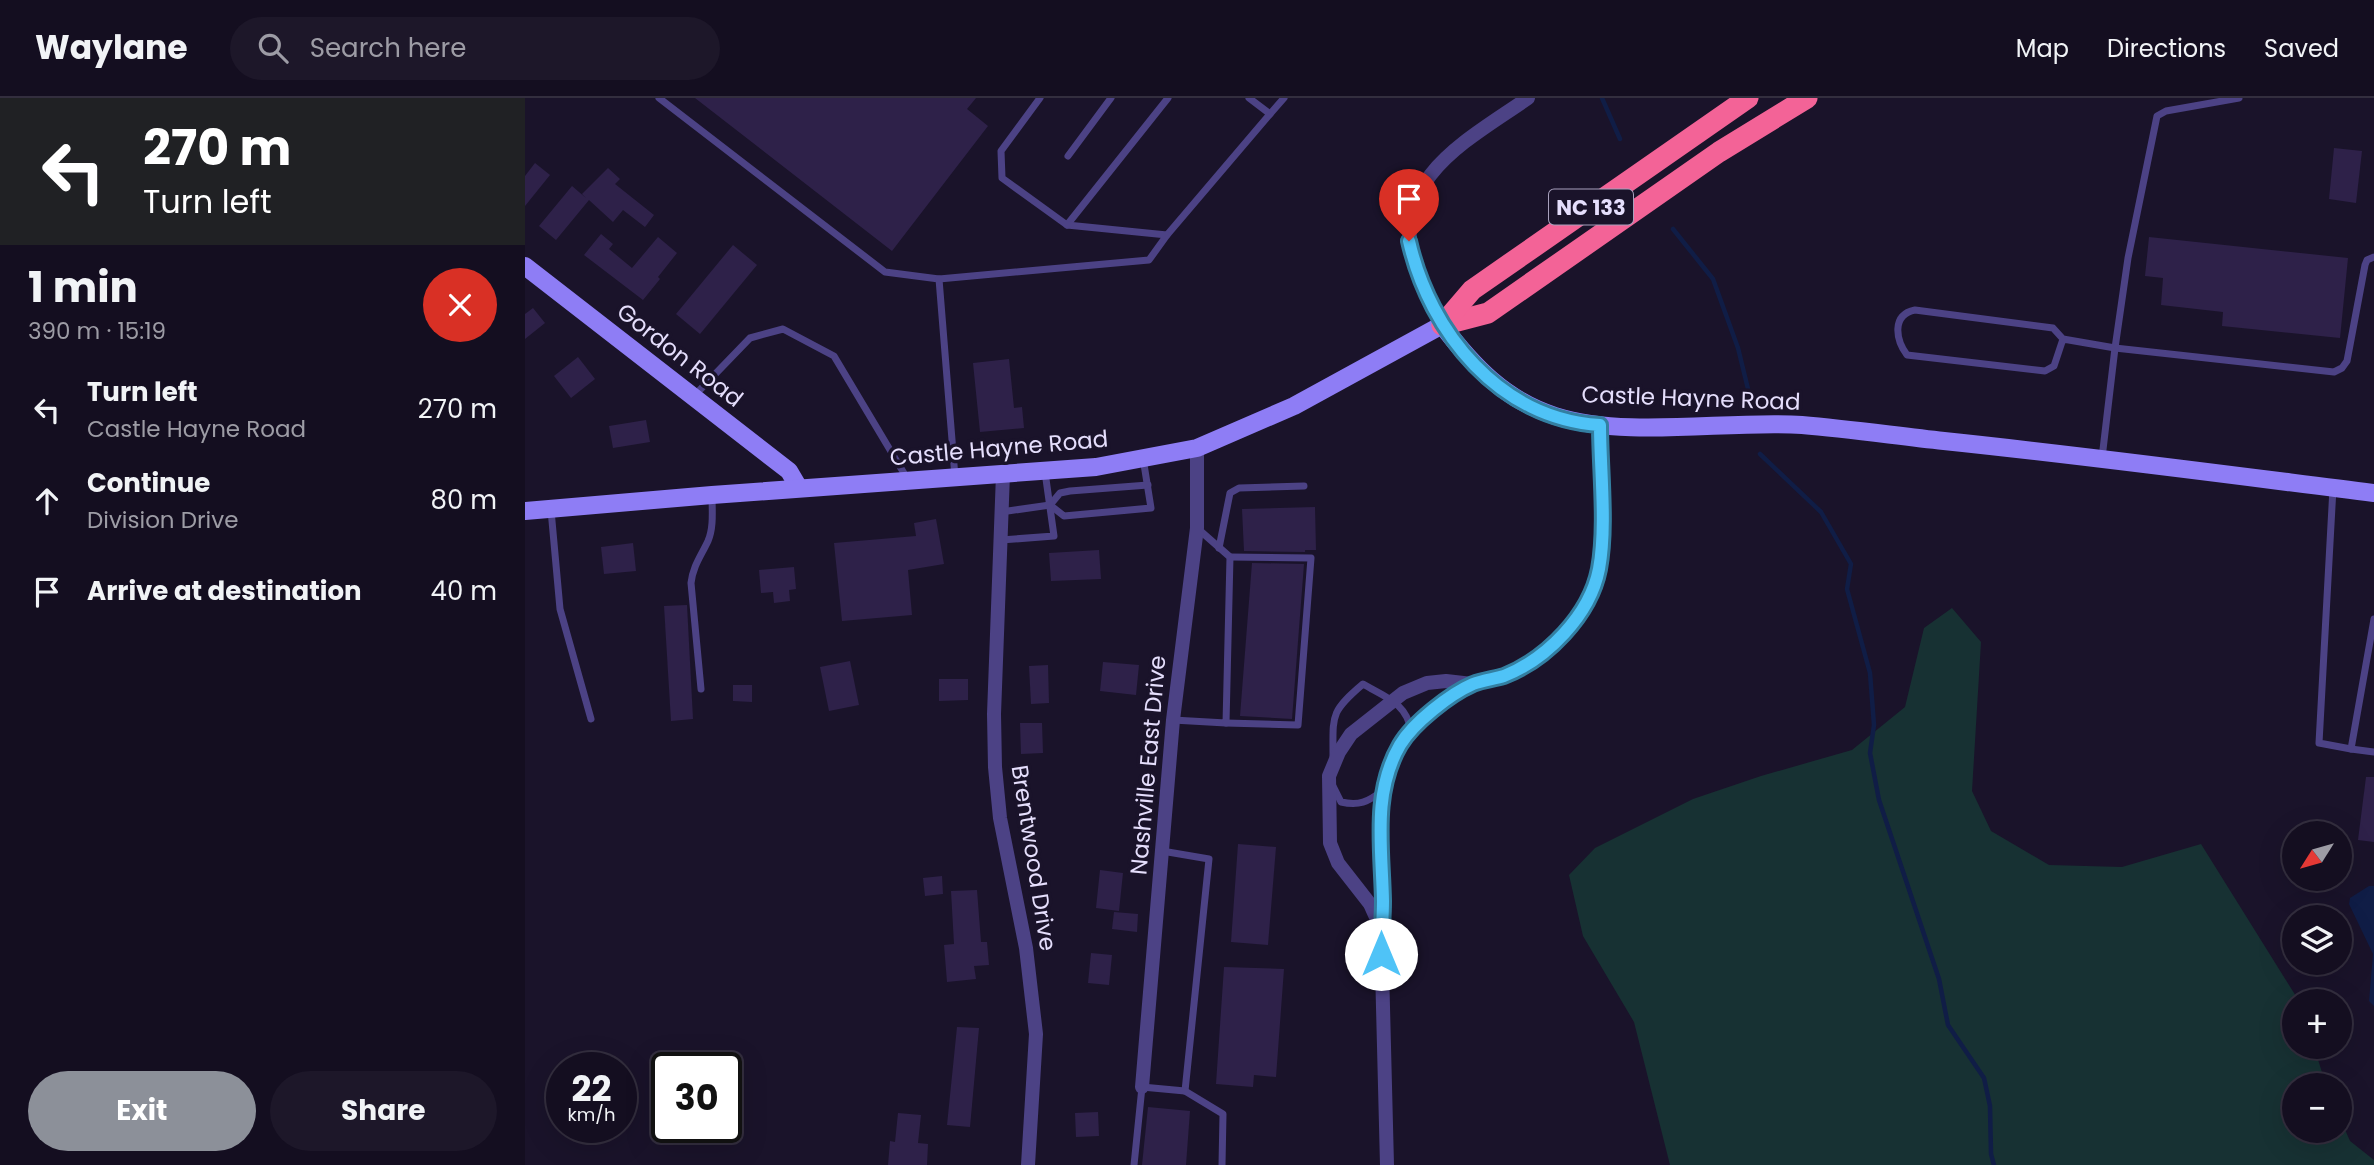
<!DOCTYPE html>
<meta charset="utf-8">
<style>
:root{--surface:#140e20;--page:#1d1729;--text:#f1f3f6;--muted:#9d9ca5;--line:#332e3e;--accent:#8c9099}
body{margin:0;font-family:Poppins,sans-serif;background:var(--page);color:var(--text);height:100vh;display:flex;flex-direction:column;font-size:26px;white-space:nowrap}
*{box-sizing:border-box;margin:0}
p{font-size:23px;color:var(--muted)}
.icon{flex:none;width:38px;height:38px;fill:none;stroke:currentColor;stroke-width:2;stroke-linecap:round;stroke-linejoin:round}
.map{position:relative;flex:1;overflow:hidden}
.drawer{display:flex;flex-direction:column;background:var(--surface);width:525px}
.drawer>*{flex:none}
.hud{background:#202124;color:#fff;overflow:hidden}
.needle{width:46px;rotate:233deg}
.fabs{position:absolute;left:1757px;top:723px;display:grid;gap:14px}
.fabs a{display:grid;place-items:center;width:70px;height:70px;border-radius:50%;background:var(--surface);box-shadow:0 7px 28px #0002,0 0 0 2px var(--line);font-size:35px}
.speed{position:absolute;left:21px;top:954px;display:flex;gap:14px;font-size:35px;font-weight:700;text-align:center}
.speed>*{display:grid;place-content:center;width:91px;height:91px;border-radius:50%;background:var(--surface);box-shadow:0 7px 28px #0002,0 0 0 2px var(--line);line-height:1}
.speed small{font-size:18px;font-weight:400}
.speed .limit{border:4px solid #111;border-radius:10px;background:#fff;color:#111}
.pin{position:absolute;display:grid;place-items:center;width:60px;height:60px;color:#fff;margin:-72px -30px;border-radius:50% 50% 50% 0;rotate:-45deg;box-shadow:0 0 7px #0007}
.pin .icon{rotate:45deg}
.me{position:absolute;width:77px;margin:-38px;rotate:0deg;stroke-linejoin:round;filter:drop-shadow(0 0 5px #0008)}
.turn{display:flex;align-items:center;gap:24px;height:147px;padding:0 28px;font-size:32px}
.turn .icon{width:91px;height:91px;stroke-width:2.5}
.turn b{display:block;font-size:49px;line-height:60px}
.round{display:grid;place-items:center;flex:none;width:74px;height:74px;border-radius:37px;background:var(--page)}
.headline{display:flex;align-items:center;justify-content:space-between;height:119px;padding:0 28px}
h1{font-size:42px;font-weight:700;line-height:52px}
.action{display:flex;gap:14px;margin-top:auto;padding:14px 28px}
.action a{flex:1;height:80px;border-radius:42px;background:var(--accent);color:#fff;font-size:28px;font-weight:700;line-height:80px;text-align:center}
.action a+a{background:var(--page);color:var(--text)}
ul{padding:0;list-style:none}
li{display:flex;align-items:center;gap:21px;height:91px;padding:0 28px}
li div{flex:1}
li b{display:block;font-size:26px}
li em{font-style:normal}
header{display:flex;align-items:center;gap:42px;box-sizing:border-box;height:98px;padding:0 35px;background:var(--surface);border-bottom:2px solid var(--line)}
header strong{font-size:33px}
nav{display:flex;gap:38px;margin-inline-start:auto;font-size:24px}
.search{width:490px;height:63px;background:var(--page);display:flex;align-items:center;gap:18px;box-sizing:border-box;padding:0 24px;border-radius:38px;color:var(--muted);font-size:26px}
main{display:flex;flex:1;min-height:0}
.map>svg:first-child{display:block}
.green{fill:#173133}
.water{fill:#101d46}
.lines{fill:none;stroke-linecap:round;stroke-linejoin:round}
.stream{stroke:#101d46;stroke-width:4.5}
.building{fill:#2e2149}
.lane{stroke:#4c4285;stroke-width:7}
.street{stroke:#4c4285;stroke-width:14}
.secondary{stroke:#8e7df5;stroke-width:18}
.highway{stroke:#f36397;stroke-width:21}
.route-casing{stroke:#337fa1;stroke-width:18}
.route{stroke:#4fc3f7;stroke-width:12}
.labels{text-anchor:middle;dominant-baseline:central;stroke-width:7;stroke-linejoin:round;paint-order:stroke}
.shield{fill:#1a132a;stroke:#a8a1bd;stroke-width:2}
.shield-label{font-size:21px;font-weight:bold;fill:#e5defc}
.street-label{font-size:23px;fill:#e5defc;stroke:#1a132a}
</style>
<header>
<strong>Waylane</strong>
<div class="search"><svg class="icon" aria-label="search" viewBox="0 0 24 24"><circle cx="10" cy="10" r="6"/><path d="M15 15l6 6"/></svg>Search here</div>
<nav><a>Map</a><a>Directions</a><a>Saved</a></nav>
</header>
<main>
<section class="drawer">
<div class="hud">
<div class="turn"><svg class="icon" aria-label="left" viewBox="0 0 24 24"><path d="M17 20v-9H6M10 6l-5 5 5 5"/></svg><div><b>270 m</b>Turn left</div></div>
</div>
<div class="headline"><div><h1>1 min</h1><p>390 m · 15:19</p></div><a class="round" style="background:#d93025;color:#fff"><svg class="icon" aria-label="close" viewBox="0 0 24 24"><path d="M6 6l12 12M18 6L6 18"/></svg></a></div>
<ul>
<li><svg class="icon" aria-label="left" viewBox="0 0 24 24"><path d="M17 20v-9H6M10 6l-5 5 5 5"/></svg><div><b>Turn left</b><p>Castle Hayne Road</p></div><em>270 m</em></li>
<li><svg class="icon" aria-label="ahead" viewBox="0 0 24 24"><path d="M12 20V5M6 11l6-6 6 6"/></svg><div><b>Continue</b><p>Division Drive</p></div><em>80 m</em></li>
<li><svg class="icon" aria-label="arrive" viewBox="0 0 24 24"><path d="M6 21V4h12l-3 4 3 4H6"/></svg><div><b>Arrive at destination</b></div><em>40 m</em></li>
</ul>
<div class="action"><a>Exit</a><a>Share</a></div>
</section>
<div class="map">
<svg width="1849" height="1067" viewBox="0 0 1849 1067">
<rect width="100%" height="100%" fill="#1a132a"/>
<polygon class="green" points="1427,510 1456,544 1447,693 1466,733 1524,767 1597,769 1676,746 1774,903 1769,903 1769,948 1789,949 1801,987 1769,987 1769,1032 1815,1032 1815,1020 1825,1043 1849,1062 1849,1067 1145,1067 1109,924 1058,838 1044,777 1070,750 1168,701 1236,678 1327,652 1380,609 1399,530"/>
<polygon class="water" points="1844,788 1849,788 1849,908 1844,903 1848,856 1824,806 1825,800"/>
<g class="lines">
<g class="stream">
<polyline points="1077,0 1095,41"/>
<polyline points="1148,131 1188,181 1213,250 1224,295"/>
<polyline points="1235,356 1296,414 1326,466 1322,491 1345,575 1349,627 1345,655 1354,702 1414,881 1423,927 1459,980 1465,1008 1466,1056 1469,1067"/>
</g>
</g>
<g class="building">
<polygon points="170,0 451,0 442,11 463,28 367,153"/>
<polygon points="1809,50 1837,53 1831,105 1804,101"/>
<polygon points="10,65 25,77 0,108 0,78"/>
<polygon points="83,70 95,81 90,86 129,117 120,129 98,112 88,124 64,102 31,142 14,128 47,88 61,100 57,96"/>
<polygon points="76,136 88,146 84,151 107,170 133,139 152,155 133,179 135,181 118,202 59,157"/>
<polygon points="1624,139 1823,160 1815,240 1697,228 1698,214 1636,207 1638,180 1620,178"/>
<polygon points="208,147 232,167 175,236 151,216"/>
<polygon points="8,210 20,225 0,241 0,216"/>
<polygon points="53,259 70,281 46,300 29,278"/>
<polygon points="484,261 489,310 497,309 499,330 455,334 448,265"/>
<polygon points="121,322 125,344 88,350 84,328"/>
<polygon points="790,409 791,452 780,452 780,454 719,453 717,411"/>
<polygon points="411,421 419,466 383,472 387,517 317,523 309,445 391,438 389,425"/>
<polygon points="108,445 111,473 79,476 76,449"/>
<polygon points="574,452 576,481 526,483 524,455"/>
<polygon points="727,465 779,466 767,621 715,618"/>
<polygon points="269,469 271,491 264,492 265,503 249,505 248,494 236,495 234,472"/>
<polygon points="162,507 168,621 146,623 139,508"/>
<polygon points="325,563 334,607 304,613 295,569"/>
<polygon points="578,564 614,567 611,597 575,593"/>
<polygon points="523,567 524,605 506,606 504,568"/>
<polygon points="414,581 443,581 443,602 414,603"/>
<polygon points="208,587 227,587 227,604 208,603"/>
<polygon points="495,625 517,625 518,655 496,656"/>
<polygon points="1841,679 1849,679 1849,744 1833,742"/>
<polygon points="713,746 751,749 743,847 706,844"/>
<polygon points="575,772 598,775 594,813 571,810"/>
<polygon points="417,778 418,796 400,798 398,780"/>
<polygon points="452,792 456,844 462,844 464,867 449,868 451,881 422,884 419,847 429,846 426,793"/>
<polygon points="589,814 613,816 612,834 587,831"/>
<polygon points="566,855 587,857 584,887 563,885"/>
<polygon points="699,869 759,871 751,979 729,977 728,989 691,986"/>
<polygon points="432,929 454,930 445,1029 422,1027"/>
<polygon points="623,1009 665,1013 661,1067 617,1067"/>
<polygon points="573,1014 574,1038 551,1039 550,1015"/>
<polygon points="373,1015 396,1017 393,1045 403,1046 402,1067 363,1067 365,1043 370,1044"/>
</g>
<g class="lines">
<g class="lane">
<polyline points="134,0 360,174 414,181"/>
<polyline points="1714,0 1641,13 1632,18 1603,160 1590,250 1809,274 1817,270 1822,263 1840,167 1842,162 1849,159"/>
<polyline points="745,16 759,0"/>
<polyline points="543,58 586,0"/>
<polyline points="542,127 643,0"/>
<polyline points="642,137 745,16 724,0"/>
<path d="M1538,241L1529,268L1520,273L1382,257C1371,242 1366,217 1390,212L1528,230L1538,241L1590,250L1577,360"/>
<polyline points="169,298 225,240 258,231 309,258 383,382"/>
<polyline points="430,379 414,181 624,162 642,137 542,127 477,80 476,53 515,0"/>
<polyline points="1808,390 1794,645 1826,651"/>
<polyline points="525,407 539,418 626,410 618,360"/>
<polyline points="26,412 35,511 66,621"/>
<polyline points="476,414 525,407 535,395 545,393 623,387"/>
<polyline points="476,442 529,438 520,374"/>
<polyline points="694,450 705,395 714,390 779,388"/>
<polyline points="1849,521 1826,651 1849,654"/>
<path d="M176,591L166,485C168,468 176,458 183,443C189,429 187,412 187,397"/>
<polyline points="648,622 701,625 705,459 672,430"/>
<polyline points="701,625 773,627 786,460 705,459"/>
<path d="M808,658C808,617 805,614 838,586C860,599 882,605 886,633"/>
<path d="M808,688L816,704C834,708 843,704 857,693"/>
<polyline points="637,753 684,761 660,993"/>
<polyline points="609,1067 617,989 660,993 698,1016 697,1067"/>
</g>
<g class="street">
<path d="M917,227C908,208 896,189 890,168C863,81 943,42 1003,0"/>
<polyline points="478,376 469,616 470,669 475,720 501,850 511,936 503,1067"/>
<polyline points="854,826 845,806 813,765 805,745 804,678 814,654 826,636 878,595 902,585 921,583 947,586"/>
<polyline points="617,989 648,622 672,430 672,350"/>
<path d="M862,1067L856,830C862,769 842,703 875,647C888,625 924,596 948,586C957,582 969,581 979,578C1021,562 1065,517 1074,471C1082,428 1075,371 1075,327"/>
</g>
<g class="secondary">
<polyline points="0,168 264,373 274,390"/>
<path d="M0,413L187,397L571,369L672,350L769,308L917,227C948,268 980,302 1030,318C1104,341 1200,322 1277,327C1325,331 1372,338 1419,343C1563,358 1706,377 1849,395"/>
</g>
<g class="highway">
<polyline points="917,227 963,215 1194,54 1282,0"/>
<polyline points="917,227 947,192 1223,0"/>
</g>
</g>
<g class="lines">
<g class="route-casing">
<path id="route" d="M856,856C856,838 858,821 858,803C857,750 847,695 875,647C888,625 925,596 948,586C958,582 969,581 979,578C1022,561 1065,517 1074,471C1082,428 1075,371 1075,327C975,321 905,235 884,143"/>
</g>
<use href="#route" class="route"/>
</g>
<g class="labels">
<rect class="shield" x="1024" y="91.5" width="84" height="35" rx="5"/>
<g class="shield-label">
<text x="1066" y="109">NC 133</text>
</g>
<g class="street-label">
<text transform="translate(155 257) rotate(38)">Gordon Road</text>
<text transform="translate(1166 300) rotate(2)">Castle Hayne Road</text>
<text transform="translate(474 350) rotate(-5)">Castle Hayne Road</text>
<text transform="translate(623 667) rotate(-85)">Nashville East Drive</text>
<text transform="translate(509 760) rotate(81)">Brentwood Drive</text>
</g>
</g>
</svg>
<div class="fabs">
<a><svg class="needle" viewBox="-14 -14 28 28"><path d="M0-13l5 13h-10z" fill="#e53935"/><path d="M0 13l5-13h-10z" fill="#9d9ca5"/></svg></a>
<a><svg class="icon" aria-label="layers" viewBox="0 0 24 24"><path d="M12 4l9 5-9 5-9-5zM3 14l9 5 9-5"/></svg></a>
<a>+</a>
<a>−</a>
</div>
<div class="speed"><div>22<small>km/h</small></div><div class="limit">30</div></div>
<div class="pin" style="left:884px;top:143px;background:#d93025"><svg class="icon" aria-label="arrive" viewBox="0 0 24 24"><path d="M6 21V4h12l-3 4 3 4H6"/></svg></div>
<svg class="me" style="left:856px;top:856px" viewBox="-20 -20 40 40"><circle r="19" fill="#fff"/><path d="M0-13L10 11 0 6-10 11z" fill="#4fc3f7"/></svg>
</div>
</main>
